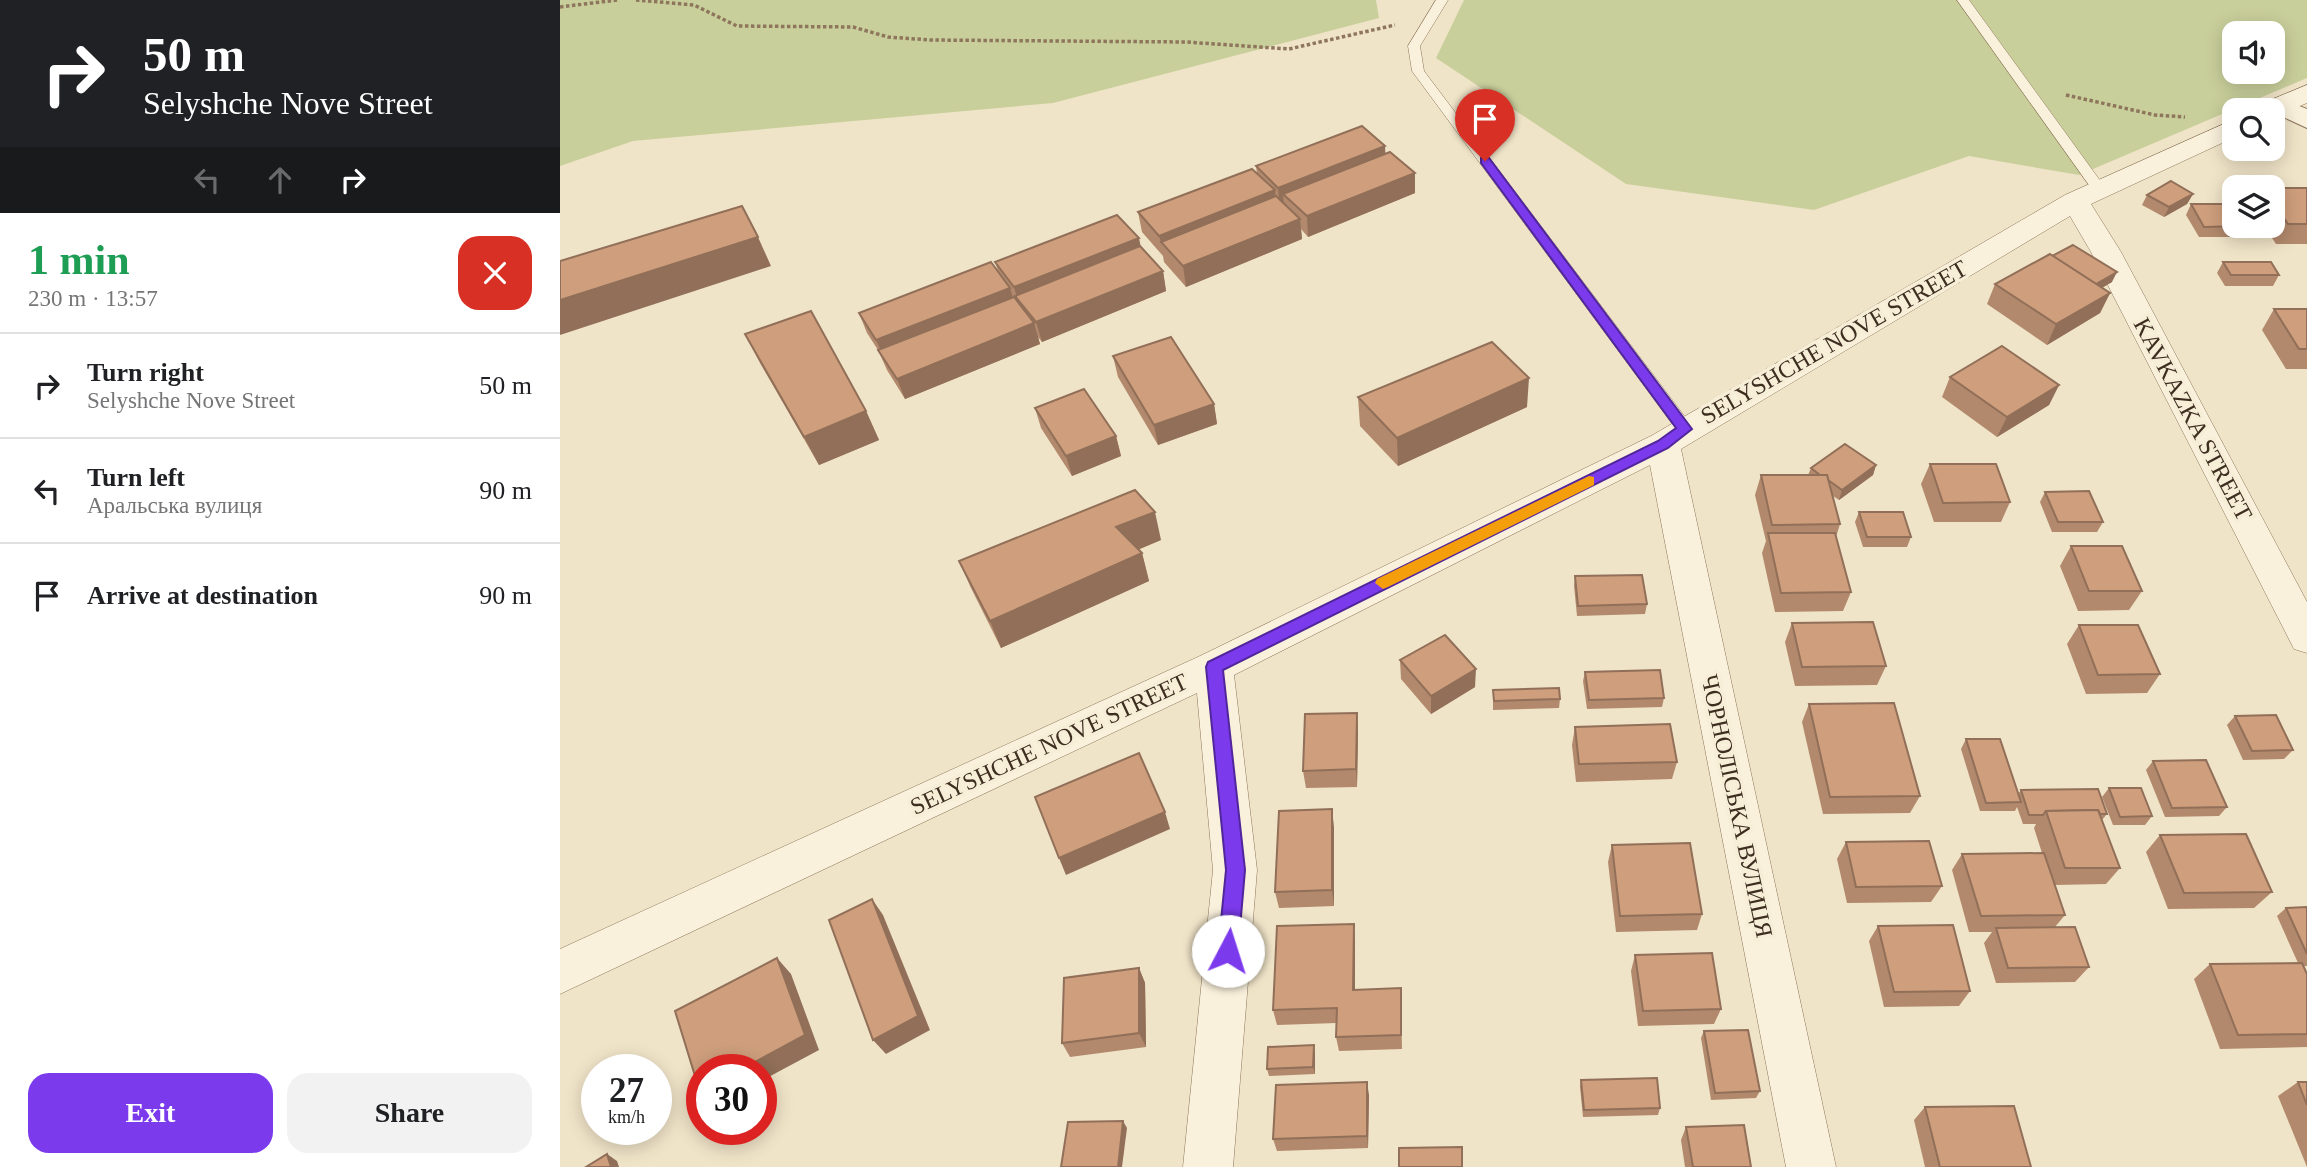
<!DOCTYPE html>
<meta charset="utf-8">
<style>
:root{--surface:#fff;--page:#f2f2f2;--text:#202124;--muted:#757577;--line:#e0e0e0;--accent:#7c3aed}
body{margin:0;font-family:"Times New Roman",serif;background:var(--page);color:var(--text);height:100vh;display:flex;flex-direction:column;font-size:26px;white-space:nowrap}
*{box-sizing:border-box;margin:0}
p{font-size:23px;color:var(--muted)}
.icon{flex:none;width:38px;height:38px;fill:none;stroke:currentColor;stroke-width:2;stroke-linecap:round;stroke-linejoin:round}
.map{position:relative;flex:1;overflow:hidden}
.drawer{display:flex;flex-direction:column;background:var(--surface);width:560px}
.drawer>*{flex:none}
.banner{background:#202124;color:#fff;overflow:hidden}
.fabs{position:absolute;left:1662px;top:21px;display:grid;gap:14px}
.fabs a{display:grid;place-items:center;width:63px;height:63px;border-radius:14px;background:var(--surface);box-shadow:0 4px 18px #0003;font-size:35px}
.speed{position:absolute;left:21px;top:1054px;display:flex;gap:14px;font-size:35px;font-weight:700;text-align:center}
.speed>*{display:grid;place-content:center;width:91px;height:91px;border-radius:50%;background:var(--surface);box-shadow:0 4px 18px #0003;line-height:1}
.speed small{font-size:18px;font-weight:400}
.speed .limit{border:10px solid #d22;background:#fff;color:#111}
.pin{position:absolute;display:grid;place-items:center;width:60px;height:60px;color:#fff;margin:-72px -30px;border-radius:50% 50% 50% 0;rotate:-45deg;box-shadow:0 0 7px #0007}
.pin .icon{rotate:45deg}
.me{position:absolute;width:77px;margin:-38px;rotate:5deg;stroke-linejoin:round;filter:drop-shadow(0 0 5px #0008)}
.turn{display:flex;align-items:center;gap:24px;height:147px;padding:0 28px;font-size:32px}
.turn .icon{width:91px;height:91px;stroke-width:2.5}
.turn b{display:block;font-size:49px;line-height:60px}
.lanes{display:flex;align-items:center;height:66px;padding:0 28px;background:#0003;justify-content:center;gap:35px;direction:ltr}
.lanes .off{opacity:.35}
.round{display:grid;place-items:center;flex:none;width:74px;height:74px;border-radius:21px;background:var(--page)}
.head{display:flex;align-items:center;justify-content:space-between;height:119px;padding:0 28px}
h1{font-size:42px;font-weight:700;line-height:52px;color:#1e9e55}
.button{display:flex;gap:14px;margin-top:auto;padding:14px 28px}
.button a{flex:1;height:80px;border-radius:21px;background:var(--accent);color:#fff;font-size:28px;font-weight:700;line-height:80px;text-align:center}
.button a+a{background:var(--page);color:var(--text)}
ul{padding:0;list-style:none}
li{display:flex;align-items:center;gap:21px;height:105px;padding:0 28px;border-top:2px solid var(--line)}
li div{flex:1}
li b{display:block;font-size:26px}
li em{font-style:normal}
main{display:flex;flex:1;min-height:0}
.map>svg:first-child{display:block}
.green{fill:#c9cf9b;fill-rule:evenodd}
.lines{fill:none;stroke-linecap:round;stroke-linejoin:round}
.service-casing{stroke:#8d765c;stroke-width:1}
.minor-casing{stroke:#8d765c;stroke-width:1}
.tertiary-casing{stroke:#8d765c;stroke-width:2}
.path{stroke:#8d765c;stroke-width:3.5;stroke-dasharray:3.5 2.5;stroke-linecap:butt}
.service{fill:#faf1dc;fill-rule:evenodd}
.minor{fill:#faf1dc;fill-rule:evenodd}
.tertiary{fill:#faf1dc;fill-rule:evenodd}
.wall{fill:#b2896c}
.shaded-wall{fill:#916f58}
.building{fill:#cf9f7d;stroke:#916f58;stroke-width:2}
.route{fill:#7c3aed;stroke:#51269a;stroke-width:2}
.slow{fill:#f59e0b}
.labels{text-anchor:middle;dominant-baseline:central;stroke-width:7;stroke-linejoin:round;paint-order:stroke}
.street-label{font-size:24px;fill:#3d2e20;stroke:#f7eed8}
</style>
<main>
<section class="drawer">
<div class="banner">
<div class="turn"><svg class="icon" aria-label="right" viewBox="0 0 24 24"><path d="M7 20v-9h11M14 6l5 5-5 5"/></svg><div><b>50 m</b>Selyshche Nove Street</div></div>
<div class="lanes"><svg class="icon off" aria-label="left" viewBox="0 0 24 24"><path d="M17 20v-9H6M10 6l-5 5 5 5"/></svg><svg class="icon off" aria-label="ahead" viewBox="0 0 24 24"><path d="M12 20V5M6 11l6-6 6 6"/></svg><svg class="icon" aria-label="right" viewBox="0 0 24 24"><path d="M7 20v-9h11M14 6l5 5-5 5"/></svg></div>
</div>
<div class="head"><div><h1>1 min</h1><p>230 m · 13:57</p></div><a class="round" style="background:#d93025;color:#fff"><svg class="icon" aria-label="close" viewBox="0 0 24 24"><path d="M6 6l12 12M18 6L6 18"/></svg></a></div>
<ul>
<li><svg class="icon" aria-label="right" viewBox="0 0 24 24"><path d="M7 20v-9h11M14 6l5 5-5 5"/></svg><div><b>Turn right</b><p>Selyshche Nove Street</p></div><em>50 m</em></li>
<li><svg class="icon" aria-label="left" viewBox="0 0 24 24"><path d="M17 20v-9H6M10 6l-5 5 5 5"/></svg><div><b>Turn left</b><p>Аральська вулиця</p></div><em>90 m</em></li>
<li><svg class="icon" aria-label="arrive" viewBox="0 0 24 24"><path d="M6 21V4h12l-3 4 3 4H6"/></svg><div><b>Arrive at destination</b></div><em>90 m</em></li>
</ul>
<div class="button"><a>Exit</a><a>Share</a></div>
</section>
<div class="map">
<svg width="1747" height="1167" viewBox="0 0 1747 1167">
<rect width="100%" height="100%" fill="#f0e4c8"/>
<g class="green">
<polygon points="0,0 816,0 819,18 493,103 73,141 0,166"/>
<path d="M904,0H1747V78L1519,175L1409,156L1254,210L1066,184L876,58ZM1675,33H1713V72H1675Z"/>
</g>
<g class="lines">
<g class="service-casing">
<g id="service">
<polygon points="876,0 888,0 860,46 864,71 1131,425 1133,429 1131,433 1119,433 852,71 848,46"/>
<polygon points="1397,0 1409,0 1544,186 1544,192 1534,192"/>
</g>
</g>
<g class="minor-casing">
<g id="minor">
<polygon points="1747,85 1747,103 1713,117 1713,110 1697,110 1701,104"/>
<polygon points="1675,119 1675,137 1531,204 1561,252 1747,602 1747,653 1734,649 1531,252 1510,216 1121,449 1276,1167 1226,1167 1090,465 674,675 697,870 673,1167 623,1167 653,870 637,693 0,994 0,949 640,656 1091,436 1505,195"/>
</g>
</g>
<g class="tertiary-casing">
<polygon id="tertiary" points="1719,98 1747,109 1747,128 1708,110 1705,106 1709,100"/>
</g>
<g class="path">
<polyline points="76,0 134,5 177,26 293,27 328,37 370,40 626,42 729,49 835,25"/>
<polyline points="0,7 57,0"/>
<polyline points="1506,95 1595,115 1625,117"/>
</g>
<use href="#service" class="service"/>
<use href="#minor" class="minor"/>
<use href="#tertiary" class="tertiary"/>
</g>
<g class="wall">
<polygon points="825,153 855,193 748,237 741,229 742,239 626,287 604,262 603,256 582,232 578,212 697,174 696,166"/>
<polygon points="1713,188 1747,188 1747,244 1716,244 1704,226 1713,226"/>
<polygon points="1633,194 1627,204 1604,217 1582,205 1587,195"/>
<polygon points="1631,204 1686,226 1680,237 1639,237 1626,215"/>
<polygon points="580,247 603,271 606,291 482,342 478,337 480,344 345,399 327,370 318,350 307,333 299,313 438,271 435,262"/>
<polygon points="1663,262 1719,275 1713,286 1665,286 1657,273"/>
<polygon points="1552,282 1542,288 1550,293 1540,313 1487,345 1427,304 1435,284"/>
<polygon points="1714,309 1747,309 1747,369 1726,369 1702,330"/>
<polygon points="185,334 306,411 319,440 259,465 200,363"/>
<polygon points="553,356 654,404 657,424 598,445 558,377"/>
<polygon points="1390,377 1499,385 1489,405 1437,437 1382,397"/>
<polygon points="798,397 967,407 838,466 800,426"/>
<polygon points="475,408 556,436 561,456 512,476 481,428"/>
<polygon points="1370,464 1450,502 1441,522 1374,522 1361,484"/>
<polygon points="1316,465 1313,475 1279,500 1273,496 1280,524 1276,537 1291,592 1283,611 1215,612 1202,553 1206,541 1195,495 1201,475 1248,475 1251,468"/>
<polygon points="1485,492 1543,522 1537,532 1492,532 1480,502"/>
<polygon points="1299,512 1351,537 1347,547 1303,547 1295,522"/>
<polygon points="601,540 578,550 582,553 589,581 441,648 411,588 399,561"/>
<polygon points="1511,546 1582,591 1569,610 1518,611 1500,566"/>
<polygon points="1015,576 1087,604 1085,614 1017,616 1014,586"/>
<polygon points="1232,623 1326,666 1317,685 1235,686 1225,642"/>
<polygon points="1519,625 1600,674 1587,693 1526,694 1507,644"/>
<polygon points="840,660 915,687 871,714 841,679"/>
<polygon points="1025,672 1104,698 1102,707 1027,709 1023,681"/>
<polygon points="933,690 1000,699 999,708 933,710"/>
<polygon points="1249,704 1360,796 1350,813 1263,814 1242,722"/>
<polygon points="797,713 798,731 797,787 746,788 743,771"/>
<polygon points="1675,716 1733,750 1724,759 1683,760 1667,725"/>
<polygon points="1015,727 1117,762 1112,779 1016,782 1012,745"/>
<polygon points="1406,739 1458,794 1461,790 1547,814 1542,820 1560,868 1546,884 1494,885 1505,915 1495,927 1529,967 1515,982 1436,983 1424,943 1432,932 1409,932 1392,870 1402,854 1482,853 1474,828 1476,824 1463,824 1457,807 1455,811 1420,811 1401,749"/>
<polygon points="1593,761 1667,807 1659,816 1605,817 1586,770"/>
<polygon points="1549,788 1592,816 1585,825 1553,825 1542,797"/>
<polygon points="774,827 774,906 719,908 715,892"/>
<polygon points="1600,835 1712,892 1694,908 1608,909 1586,852"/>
<polygon points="1286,842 1382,886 1371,902 1287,903 1277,859"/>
<polygon points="1052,845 1142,914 1137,930 1056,932 1048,862"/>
<polygon points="1747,907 1747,966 1743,966 1747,974 1747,1047 1660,1049 1634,979 1650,964 1738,963 1717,916 1726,908"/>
<polygon points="1318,926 1410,991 1399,1006 1324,1007 1309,941"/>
<polygon points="795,940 795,990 841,1003 842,1049 779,1051 776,1037 777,1023 717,1025 713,1010"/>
<polygon points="1075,955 1161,1009 1154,1024 1078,1026 1071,971"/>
<polygon points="579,968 585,983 586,1047 510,1057 502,1043"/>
<polygon points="1144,1031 1200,1091 1196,1098 1151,1100 1141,1038"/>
<polygon points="755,1053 755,1074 709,1076 707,1069"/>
<polygon points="1021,1080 1100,1108 1098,1115 1023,1117 1020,1087"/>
<polygon points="1738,1082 1747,1082 1747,1167 1718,1096"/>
<polygon points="809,1095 808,1148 717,1151 713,1139"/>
<polygon points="1365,1107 1471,1167 1365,1167 1354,1120"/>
<polygon points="1126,1127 1191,1167 1125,1167 1121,1140"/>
</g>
<g class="shaded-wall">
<polygon points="825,146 826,166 723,194 724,206 720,208 718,188"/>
<polygon points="855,173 855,193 748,237 747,216"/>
<polygon points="715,190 717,210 601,242 599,236"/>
<polygon points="1633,194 1627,204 1604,217 1609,207"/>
<polygon points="740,219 742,239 626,287 623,266"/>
<polygon points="198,237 211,266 0,335 0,300"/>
<polygon points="579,238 583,258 457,298 454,287"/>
<polygon points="603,271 606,291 482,342 476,322"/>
<polygon points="1557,272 1552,282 1529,295 1534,284"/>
<polygon points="450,288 456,308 325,360 316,340"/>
<polygon points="1550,293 1540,313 1487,345 1496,324"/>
<polygon points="474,323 480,344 345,399 337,379"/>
<polygon points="969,378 967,407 838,466 837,438"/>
<polygon points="1499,385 1489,405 1437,437 1447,417"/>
<polygon points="654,404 657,424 598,445 594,425"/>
<polygon points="306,411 319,440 259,465 244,437"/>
<polygon points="556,436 561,456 512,476 506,456"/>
<polygon points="1316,465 1313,475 1279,500 1282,490"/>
<polygon points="595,512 601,540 564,555 556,527"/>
<polygon points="582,553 589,581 441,648 430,621"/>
<polygon points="916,669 915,687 871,714 871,696"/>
<polygon points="797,713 798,731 797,787 796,769"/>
<polygon points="772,809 774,827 774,906 772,890"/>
<polygon points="605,812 610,829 506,875 499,858"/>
<polygon points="312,899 323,915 370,1030 326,1054 313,1040"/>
<polygon points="794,924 795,940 795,1005 793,990"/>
<polygon points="217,958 231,974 259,1050 201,1081 201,1069 182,1069"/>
<polygon points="579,968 585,983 586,1047 579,1033"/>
<polygon points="754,1045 755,1053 755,1074 753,1067"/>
<polygon points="807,1082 809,1095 808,1148 807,1136"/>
<polygon points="563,1121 567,1128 562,1167 558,1167"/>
<polygon points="47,1154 57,1161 59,1167 51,1167"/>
</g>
<g class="building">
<polygon points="802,126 825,146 718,188 696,166"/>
<polygon points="830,152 855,173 747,216 723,194"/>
<polygon points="692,169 715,190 599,236 578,212"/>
<polygon points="1611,181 1633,194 1609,207 1587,195"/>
<polygon points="1713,188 1747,188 1747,224 1728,224 1713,203"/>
<polygon points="716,196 740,219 623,266 601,242"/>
<polygon points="1631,204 1671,204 1675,210 1675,226 1686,226 1644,227"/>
<polygon points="182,206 198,237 0,300 0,261"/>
<polygon points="557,215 579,238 454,287 435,262"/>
<polygon points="1513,245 1557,272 1536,284 1492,256"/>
<polygon points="580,246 603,271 476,322 455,296"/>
<polygon points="1490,254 1550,293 1496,324 1435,284"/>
<polygon points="431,262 450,288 316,340 299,313"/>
<polygon points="1663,262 1711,262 1719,275 1671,275"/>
<polygon points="454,297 474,323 337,379 318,350"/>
<polygon points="1714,309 1747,309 1747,349 1739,349"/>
<polygon points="251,311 306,411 244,437 185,334"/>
<polygon points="611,337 654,404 594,425 553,356"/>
<polygon points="932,342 969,378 837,438 798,397"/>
<polygon points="1442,346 1499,385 1447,417 1390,377"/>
<polygon points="524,389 556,436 506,456 475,408"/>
<polygon points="1285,444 1316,465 1282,490 1268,480 1267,475 1260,475 1251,468"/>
<polygon points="1370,464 1436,464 1450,502 1383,503"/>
<polygon points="1201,475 1267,475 1280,524 1212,525"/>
<polygon points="575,490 595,512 556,527 582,553 430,621 399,561"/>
<polygon points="1529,491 1543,522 1498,522 1485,492"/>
<polygon points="1299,512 1343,512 1351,537 1307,537"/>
<polygon points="1208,533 1275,533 1291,592 1221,593"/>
<polygon points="1511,546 1562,546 1582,591 1529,591"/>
<polygon points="1082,575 1087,604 1018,606 1015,576"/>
<polygon points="1313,622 1326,666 1242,667 1232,623"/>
<polygon points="1519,625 1578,625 1600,674 1538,675"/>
<polygon points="885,635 916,669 871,696 840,660"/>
<polygon points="1100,670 1104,698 1029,700 1025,672"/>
<polygon points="999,688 1000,699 934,701 933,690"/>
<polygon points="1334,703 1360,796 1270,797 1249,704"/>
<polygon points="797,713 796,769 743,771 745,714"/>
<polygon points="1716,715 1733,750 1692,751 1675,716"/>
<polygon points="1110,724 1117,762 1019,764 1015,727"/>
<polygon points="1406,739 1440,739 1461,802 1426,803"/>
<polygon points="579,753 605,812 499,858 475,797"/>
<polygon points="1646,760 1667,807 1612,808 1593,761"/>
<polygon points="1549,788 1581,788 1592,816 1560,817"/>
<polygon points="1538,789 1547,814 1540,814 1538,810 1486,811 1483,815 1469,815 1461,790"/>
<polygon points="772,809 772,890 715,892 719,811"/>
<polygon points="1538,810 1560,868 1505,868 1486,811"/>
<polygon points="1686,834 1712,892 1624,893 1600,835"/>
<polygon points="1369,841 1382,886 1296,887 1286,842"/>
<polygon points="1130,843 1142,914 1060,916 1052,845"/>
<polygon points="1484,853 1505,915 1421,916 1402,854"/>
<polygon points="312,899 358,1016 313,1040 269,920"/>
<polygon points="1747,907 1747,954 1726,908"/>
<polygon points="794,924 793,990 841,988 841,1035 776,1037 777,1008 713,1010 717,926"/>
<polygon points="1393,925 1410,991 1334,992 1318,926"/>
<polygon points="1515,927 1529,967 1448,968 1436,928"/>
<polygon points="1152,953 1161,1009 1083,1011 1075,955"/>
<polygon points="217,958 245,1035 182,1069 142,1069 142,1091 140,1092 115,1011"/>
<polygon points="1742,963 1747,974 1747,1034 1678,1035 1650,964"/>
<polygon points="579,968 579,1033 502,1043 504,978"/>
<polygon points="1188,1030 1200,1091 1155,1093 1144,1031"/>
<polygon points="754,1045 753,1067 707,1069 708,1047"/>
<polygon points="1097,1078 1100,1108 1024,1110 1021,1080"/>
<polygon points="807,1082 807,1136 713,1139 716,1085"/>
<polygon points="1738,1082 1747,1082 1747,1105"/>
<polygon points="1454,1106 1471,1167 1380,1167 1365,1107"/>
<polygon points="563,1121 558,1167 501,1167 508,1122"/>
<polygon points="1184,1125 1191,1167 1133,1167 1126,1127"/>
<polygon points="902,1147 902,1167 839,1167 839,1148"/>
<polygon points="47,1154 51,1167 26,1167"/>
</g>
<polygon class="route" points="921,158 929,158 1132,429 1108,448 663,670 685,870 678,951 675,958 668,960 661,958 658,951 666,870 646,667 648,662 1098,441 1116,428 921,163"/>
<polygon class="slow" points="1029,476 1034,477 1034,485 828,587 823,589 815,583 817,579"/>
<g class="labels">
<g class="street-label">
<text transform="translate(1274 342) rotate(-30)">SELYSHCHE NOVE STREET</text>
<text transform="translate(1633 419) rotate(62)">KAVKAZKA STREET</text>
<text transform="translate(489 744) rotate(-25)">SELYSHCHE NOVE STREET</text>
<text transform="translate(1177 806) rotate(78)">ЧОРНОЛІСЬКА ВУЛИЦЯ</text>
</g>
</g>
</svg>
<div class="fabs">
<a><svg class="icon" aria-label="sound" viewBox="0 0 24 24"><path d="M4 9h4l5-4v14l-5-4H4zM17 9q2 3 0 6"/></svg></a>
<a><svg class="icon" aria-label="search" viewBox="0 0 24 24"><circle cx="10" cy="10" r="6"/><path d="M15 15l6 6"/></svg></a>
<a><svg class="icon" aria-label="layers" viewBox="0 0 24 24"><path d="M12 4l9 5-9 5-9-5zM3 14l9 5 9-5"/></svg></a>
</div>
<div class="speed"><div>27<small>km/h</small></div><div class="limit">30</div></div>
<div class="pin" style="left:925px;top:161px;background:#d93025"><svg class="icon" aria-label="arrive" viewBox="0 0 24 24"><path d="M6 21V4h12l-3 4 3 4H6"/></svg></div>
<svg class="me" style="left:668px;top:951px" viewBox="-20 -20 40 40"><circle r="19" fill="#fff"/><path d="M0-13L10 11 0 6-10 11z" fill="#7c3aed"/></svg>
</div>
</main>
